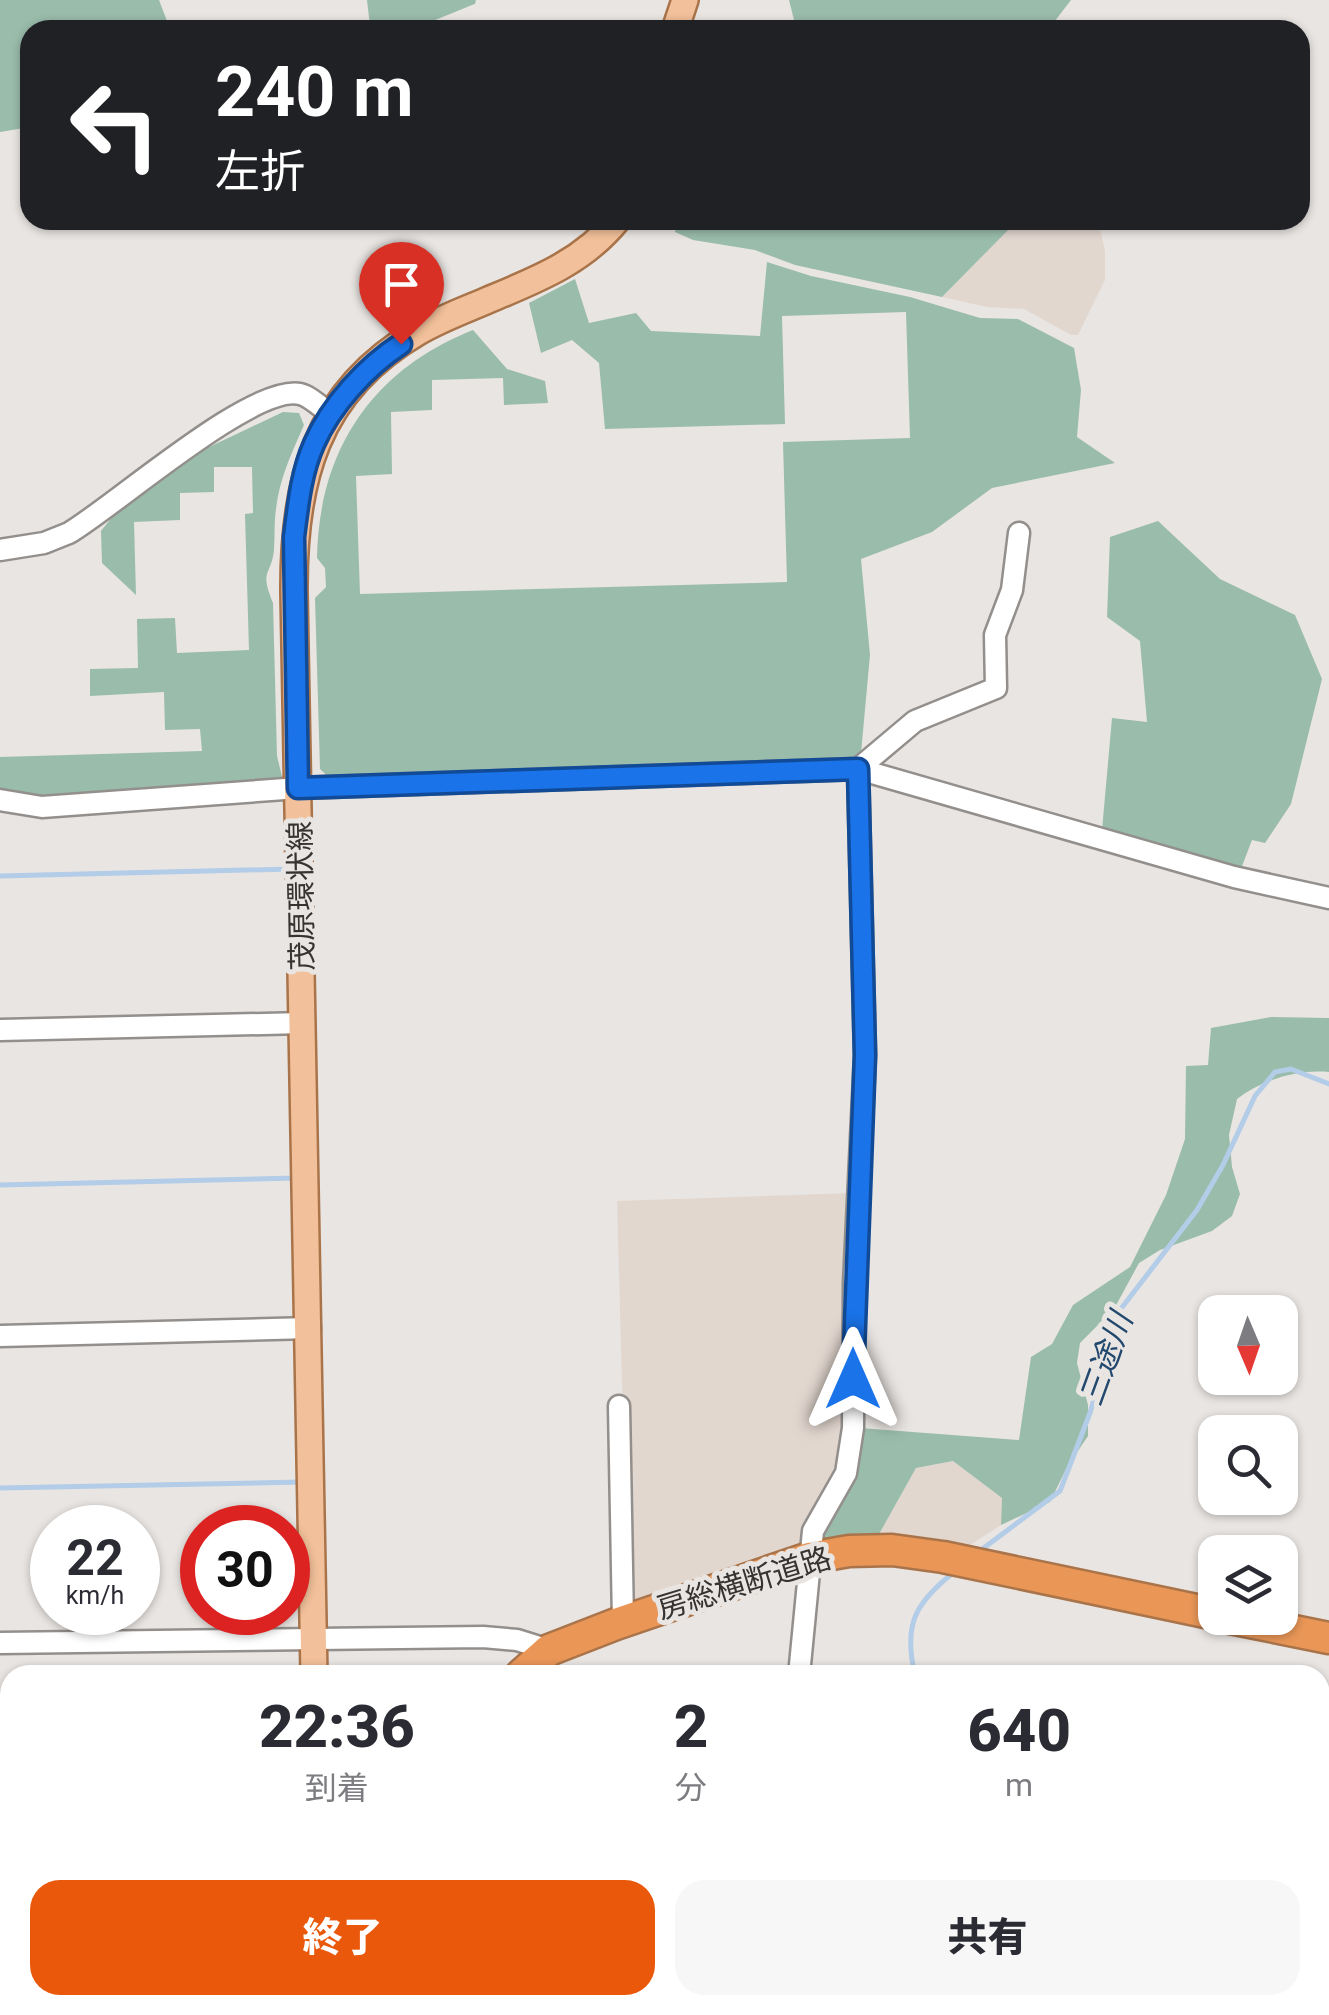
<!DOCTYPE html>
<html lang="ja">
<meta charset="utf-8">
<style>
:root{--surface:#fff;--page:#f7f7f7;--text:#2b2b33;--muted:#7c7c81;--accent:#ea580c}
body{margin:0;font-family:Roboto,"Noto Sans JP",sans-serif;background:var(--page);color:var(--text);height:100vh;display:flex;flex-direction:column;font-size:38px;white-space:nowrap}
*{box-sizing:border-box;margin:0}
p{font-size:32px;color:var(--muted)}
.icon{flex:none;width:55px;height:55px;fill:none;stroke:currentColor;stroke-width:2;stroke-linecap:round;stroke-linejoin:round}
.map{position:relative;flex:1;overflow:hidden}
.panel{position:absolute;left:0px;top:1665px;width:1330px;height:350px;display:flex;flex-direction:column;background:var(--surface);border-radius:30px 30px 0 0;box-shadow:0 2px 8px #0004}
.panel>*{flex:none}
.banner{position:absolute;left:20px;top:20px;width:1290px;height:210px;border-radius:30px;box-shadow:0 2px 8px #0004;background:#202124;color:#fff;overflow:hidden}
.needle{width:65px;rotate:178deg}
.buttons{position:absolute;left:1198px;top:1295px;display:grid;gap:20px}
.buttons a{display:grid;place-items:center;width:100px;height:100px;border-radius:20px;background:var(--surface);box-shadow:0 2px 8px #0004;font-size:50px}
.speed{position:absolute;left:30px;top:1505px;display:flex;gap:20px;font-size:50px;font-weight:700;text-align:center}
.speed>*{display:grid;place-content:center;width:130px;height:130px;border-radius:50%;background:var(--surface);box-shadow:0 2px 8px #0004;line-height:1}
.speed small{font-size:25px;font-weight:400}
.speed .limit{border:15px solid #d22;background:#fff;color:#111}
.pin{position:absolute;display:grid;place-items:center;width:85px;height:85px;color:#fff;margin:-102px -42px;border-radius:50% 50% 50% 0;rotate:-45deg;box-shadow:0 0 10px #0007}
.pin .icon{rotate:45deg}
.me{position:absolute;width:110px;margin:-55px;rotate:0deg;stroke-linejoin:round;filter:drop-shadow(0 0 8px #0008)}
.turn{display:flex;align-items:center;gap:35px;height:210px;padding:0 30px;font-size:45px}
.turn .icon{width:130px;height:130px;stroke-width:2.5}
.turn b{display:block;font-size:70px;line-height:85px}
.eta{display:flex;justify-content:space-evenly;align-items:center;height:170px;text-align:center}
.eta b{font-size:60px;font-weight:800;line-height:70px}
.button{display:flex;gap:20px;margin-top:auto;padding:20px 30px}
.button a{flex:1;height:115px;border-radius:30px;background:var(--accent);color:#fff;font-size:40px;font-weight:800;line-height:115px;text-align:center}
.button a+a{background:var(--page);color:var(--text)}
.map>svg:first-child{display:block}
.built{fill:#e2d7cf}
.green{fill:#9abcab}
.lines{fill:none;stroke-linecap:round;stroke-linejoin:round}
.stream{stroke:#b3cce7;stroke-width:5}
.minor-casing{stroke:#938f8c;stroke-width:25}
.major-casing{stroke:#aa744a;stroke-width:30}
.highway-casing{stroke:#aa744a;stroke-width:35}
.minor{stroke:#fff;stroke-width:20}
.major{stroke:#f2c09a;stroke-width:25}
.highway{stroke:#e99657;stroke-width:30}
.route-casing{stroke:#114b97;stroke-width:25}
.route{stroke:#1a73e8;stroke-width:18}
.labels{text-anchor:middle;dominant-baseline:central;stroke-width:10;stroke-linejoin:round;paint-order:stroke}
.street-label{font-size:30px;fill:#363433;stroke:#e9e5e2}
.water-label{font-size:32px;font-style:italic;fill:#23486e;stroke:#e9e5e2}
</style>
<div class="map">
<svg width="1329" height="2015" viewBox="0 0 1329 2015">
<rect width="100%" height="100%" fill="#e9e5e2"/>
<g class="built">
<polygon points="1018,220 1098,220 1105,251 1105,280 1078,335 1071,335 1024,309 987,307 942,297"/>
<polygon points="854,1193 844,1461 800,1549 753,1560 628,1607 617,1201"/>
<polygon points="953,1461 1002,1498 1001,1525 967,1547 878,1536 916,1468"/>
</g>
<g class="green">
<polygon points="0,0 159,0 167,21 160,30 30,30 30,127 0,132"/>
<path d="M367,0H476L475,4C446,14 400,41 370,26Z"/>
<polygon points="789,0 1071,0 1048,30 791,30 795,24"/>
<polygon points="676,220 1018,220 942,297 795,265 755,250 693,240 675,232"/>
<path d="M767,262L811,276L910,297L980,318L1018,319L1074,348L1081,390L1077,437L1115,463L992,488L932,532L861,559L870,655L860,764L334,782L320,769L315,598L326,587L325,568L317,558C319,450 372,370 473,330L507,369L545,381L548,403L504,405L503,378L432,380V410L391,412L392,474L356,476L360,594L787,582L783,442L910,438L906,312L782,316L785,424L605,429L599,363L572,340L541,353L529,303L575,279L589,323L636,313L651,331L760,336Z"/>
<path d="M283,412L299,413L304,425C292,452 279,480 276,509C274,523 275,536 274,550C271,577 259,569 273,603L277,756L284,785L40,803L0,796V757L202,751L200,729L165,730L164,692L90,696V669L138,668L137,619L175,618L177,653L249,650L245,514L253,513L252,467H214V492L180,493V520L134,522L136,595L102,563L101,531L117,511L207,448Z"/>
<polygon points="1158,521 1220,579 1295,615 1322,679 1291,804 1265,843 1252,840 1239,874 1102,830 1112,718 1147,722 1140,641 1107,617 1110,537"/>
<path d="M1271,1017L1329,1018V1072C1297,1069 1262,1080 1237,1099L1229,1135L1232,1167L1240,1194L1232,1216L1212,1231L1160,1250L1139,1263L1114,1309L1080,1343L1077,1363L1088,1405V1436L1067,1467L1050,1502L1001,1525L1002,1498L953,1461L916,1468L878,1536L813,1541L860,1428L1019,1440L1031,1357L1052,1344L1073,1305L1130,1267L1166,1195L1185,1139L1186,1066L1208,1065L1211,1028Z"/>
<rect x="0" y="1796" width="10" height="69"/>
<polygon points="10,1956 10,2005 72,2005 83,2015 0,2015 0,1957"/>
<polygon points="927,2005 1175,2005 1170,2015 926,2015"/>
</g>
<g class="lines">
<g class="stream">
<polyline points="0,876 292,869"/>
<polyline points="0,1185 297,1178"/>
<polyline points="0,1488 302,1482"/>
<polyline points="977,1553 1060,1491 1090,1413 1120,1310 1197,1210 1223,1165 1255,1096 1275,1072 1291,1069 1329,1084"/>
<path d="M915,1675C903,1625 915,1603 953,1573"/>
<polyline points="0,1796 10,1796"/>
<polyline points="1174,2015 1180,2005"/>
</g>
<g class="minor-casing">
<g id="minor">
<path d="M0,550L44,543L69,533C115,506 252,384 300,394C310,396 323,409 332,415"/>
<polyline points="858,769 915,721 996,688 995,635 1012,590 1019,533"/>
<polyline points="0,800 42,807 299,788 858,769 1234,877 1329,898"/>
<polyline points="0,1030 303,1023"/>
<polyline points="0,1336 310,1328"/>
<polyline points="619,1406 623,1622"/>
<polyline points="0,1643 483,1637 517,1640 549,1650"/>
<polyline points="799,1675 813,1531 846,1473 853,1428 854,1283 865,1055 858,769"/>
<polyline points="1320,1782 1329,1783"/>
<polyline points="0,1952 10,1951"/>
<polyline points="641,2005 642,2015"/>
<polyline points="938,2005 938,2015"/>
</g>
</g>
<g class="major-casing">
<g id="major">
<polyline points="675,30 685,0"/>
<path d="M314,1675L294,593C293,482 315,392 418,332C440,319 465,310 488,300C536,280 583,262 617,220"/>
</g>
</g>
<g class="highway-casing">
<g id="highway">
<polyline points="1230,1618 1329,1638"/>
<polyline points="521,1675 549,1650 616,1624 809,1558 849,1551 892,1550 943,1557 1215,1614"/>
<polyline points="308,2015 309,2005"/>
</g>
</g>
<use href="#minor" class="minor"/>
<use href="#major" class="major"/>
<use href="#highway" class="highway"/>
</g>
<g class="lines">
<g class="route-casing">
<path id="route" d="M401,344C366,367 331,405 314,444C301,473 298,506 294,537L298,788L858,769L865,1055L853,1379"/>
</g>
<use href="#route" class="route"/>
</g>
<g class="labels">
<g class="street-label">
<text transform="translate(301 896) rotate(-91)">茂原環状線</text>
<text transform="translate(744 1583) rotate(-17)">房総横断道路</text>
</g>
<g class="water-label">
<text transform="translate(1106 1359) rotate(-70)">三途川</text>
</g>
</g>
</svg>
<div class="buttons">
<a><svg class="needle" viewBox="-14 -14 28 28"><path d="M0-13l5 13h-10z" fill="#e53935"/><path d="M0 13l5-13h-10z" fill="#7c7c81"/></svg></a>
<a><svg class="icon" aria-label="search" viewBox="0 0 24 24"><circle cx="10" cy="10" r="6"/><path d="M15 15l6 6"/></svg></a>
<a><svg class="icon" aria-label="layers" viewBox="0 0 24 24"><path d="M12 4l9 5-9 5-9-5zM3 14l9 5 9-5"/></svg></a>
</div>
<div class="speed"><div>22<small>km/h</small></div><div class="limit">30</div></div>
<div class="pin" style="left:401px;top:344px;background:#d93025"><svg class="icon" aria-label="arrive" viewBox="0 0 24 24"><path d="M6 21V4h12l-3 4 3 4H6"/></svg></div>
<svg class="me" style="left:853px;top:1379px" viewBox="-20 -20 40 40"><path d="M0-17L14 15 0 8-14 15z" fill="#1a73e8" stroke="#fff" stroke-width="4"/></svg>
<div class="banner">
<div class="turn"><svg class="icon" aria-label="left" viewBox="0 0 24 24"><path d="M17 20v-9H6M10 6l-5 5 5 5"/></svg><div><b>240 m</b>左折</div></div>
</div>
<section class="panel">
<div class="eta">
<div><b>22:36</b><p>到着</p></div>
<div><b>2</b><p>分</p></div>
<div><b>640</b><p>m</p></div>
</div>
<div class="button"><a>終了</a><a>共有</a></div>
</section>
</div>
